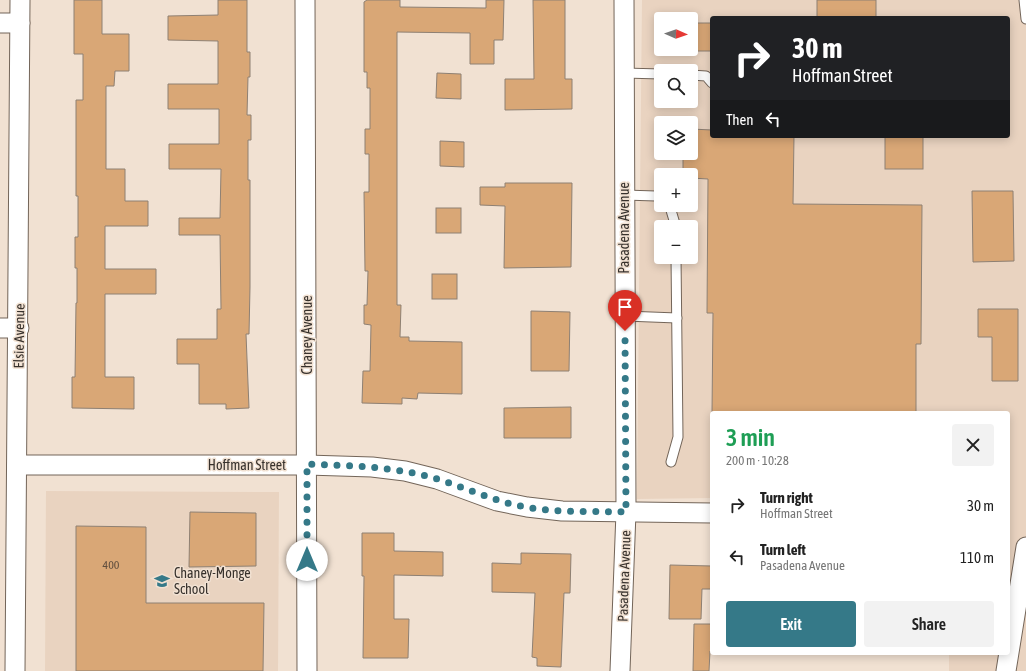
<!DOCTYPE html>
<meta charset="utf-8">
<style>
:root{--surface:#fff;--page:#f2f2f2;--text:#222;--muted:#767676;--accent:#357988}
body{margin:0;font-family:"Asap Condensed",sans-serif;background:var(--page);color:var(--text);height:100vh;display:flex;flex-direction:column;font-size:15px;white-space:nowrap}
*{box-sizing:border-box;margin:0}
p{font-size:13px;color:var(--muted)}
.icon{flex:none;width:22px;height:22px;fill:none;stroke:currentColor;stroke-width:2;stroke-linecap:round;stroke-linejoin:round}
.map{position:relative;flex:1;overflow:hidden}
.sheet{position:absolute;left:710px;top:411px;width:300px;height:244px;display:flex;flex-direction:column;background:var(--surface);border-radius:4px;box-shadow:0 2px 10px #0003}
.sheet>*{flex:none}
.banner{position:absolute;left:710px;top:16px;width:300px;height:122px;border-radius:4px;box-shadow:0 2px 10px #0003;background:#202124;color:#fff;overflow:hidden}
.needle{width:26px;rotate:92deg}
.buttons{position:absolute;left:654px;top:12px;display:grid;gap:8px}
.buttons a{display:grid;place-items:center;width:44px;height:44px;border-radius:4px;background:var(--surface);box-shadow:0 2px 10px #0003;font-size:20px}
.pin{position:absolute;display:grid;place-items:center;width:34px;height:34px;color:#fff;margin:-41px -17px;border-radius:50% 50% 50% 0;rotate:-45deg;box-shadow:0 0 4px #0007}
.pin .icon{rotate:45deg}
.me{position:absolute;width:44px;margin:-22px;rotate:0deg;stroke-linejoin:round;filter:drop-shadow(0 0 3px #0008)}
.turn{display:flex;align-items:center;gap:14px;height:84px;padding:0 16px;font-size:18px}
.turn .icon{width:52px;height:52px;stroke-width:2.5}
.turn b{display:block;font-size:28px;line-height:34px}
.then{display:flex;align-items:center;height:38px;padding:0 16px;background:#0003;gap:8px;font-size:15px}
.round{display:grid;place-items:center;flex:none;width:42px;height:42px;border-radius:4px;background:var(--page)}
.headline{display:flex;align-items:center;justify-content:space-between;height:68px;padding:0 16px}
h1{font-size:24px;font-weight:600;line-height:30px;color:#1e9e55}
.primary-button{display:flex;gap:8px;margin-top:auto;padding:8px 16px}
.primary-button a{flex:1;height:46px;border-radius:4px;background:var(--accent);color:#fff;font-size:16px;font-weight:600;line-height:46px;text-align:center}
.primary-button a+a{background:var(--page);color:var(--text)}
ul{padding:0;list-style:none}
li{display:flex;align-items:center;gap:12px;height:52px;padding:0 16px}
li div{flex:1}
li b{display:block;font-size:15px}
li em{font-style:normal}
.map>svg:first-child{display:block}
.built{fill:#e9d3c0;fill-rule:evenodd}
.building{fill:#d9a776;stroke:#8e8073}
.lines{fill:none;stroke-linecap:round;stroke-linejoin:round}
.lane-casing{stroke:#736559;stroke-width:11}
.street-casing{stroke:#736559;stroke-width:21}
.lane{stroke:#fff;stroke-width:9}
.street{stroke:#fff;stroke-width:19}
.route{stroke:#357988;stroke-width:7;stroke-dasharray:0 12.6}
.labels{text-anchor:middle;dominant-baseline:central;stroke-width:3;stroke-linejoin:round;paint-order:stroke}
.number-label{font-size:12px;fill:#604e3e}
.street-label{font-size:14px;fill:#37312c;stroke:#f1e1d2}
.poi-label{font-size:14px;fill:#37312c;stroke:#f1e1d2;text-anchor:start}
</style>
<div class="map">
<svg width="1026" height="671" viewBox="0 0 1026 671">
<rect width="100%" height="100%" fill="#f1e1d2"/>
<g class="built">
<path d="M642,0H1026V671H949V653H1008V413H712V498L637,499ZM712,18H1008V136H712ZM661,19H691V49H661ZM661,71H691V101H661ZM661,123H691V153H661ZM661,175H691V205H661ZM661,227H691V257H661Z"/>
<polygon points="46,491 279,492 278,671 45,671"/>
</g>
<g class="building">
<polygon points="74,0 102,0 102,34 129,34 129,71 115,71 114,86 106,86 106,169 125,169 125,201 148,201 148,226 105,226 105,269 156,269 156,294 105,294 105,377 134,377 134,409 72,408 72,377 75,377 76,303 77,303 77,268 75,268 75,237 78,237 78,196 76,196 76,100 83,100 83,54 74,54"/>
<polygon points="218,0 247,0 247,52 250,52 250,77 248,77 247,115 251,115 251,140 248,140 248,180 250,180 250,287 249,334 246,334 249,408 226,409 226,404 199,404 199,364 177,364 177,339 217,339 217,309 221,309 220,235 179,235 179,218 220,218 221,169 169,169 169,144 219,144 219,109 168,109 168,84 218,84 218,41 168,40 168,16 218,15"/>
<polygon points="367,0 400,0 400,7 486,8 486,0 504,0 503,40 494,40 494,64 470,64 470,33 397,32 397,305 401,305 400,337 409,337 409,341 462,342 462,394 418,393 417,399 402,398 402,404 362,403 363,371 370,371 371,325 364,324 364,305 367,305 368,271 365,271 364,192 369,192 369,154 365,154 365,129 370,129 370,88 367,88 367,72 364,72 364,2"/>
<polygon points="533,0 565,0 565,79 572,79 572,109 505,110 505,79 534,79"/>
<rect x="817" y="0" width="59" height="18"/>
<polygon points="695,23 712,23 712,51 694,51"/>
<polygon points="437,73 461,74 461,99 436,98"/>
<polygon points="691,129 712,130 712,136 794,136 793,204 922,205 921,344 916,344 916,413 712,413 713,313 707,313 708,179 691,178 691,175 683,175 683,153 691,153"/>
<rect x="885" y="136" width="38" height="33"/>
<polygon points="440,141 464,142 464,167 440,166"/>
<polygon points="505,183 572,183 571,267 504,268 505,206 480,205 480,187 505,187"/>
<polygon points="972,191 1013,191 1014,261 973,262"/>
<rect x="436" y="208" width="25" height="25"/>
<rect x="432" y="274" width="25" height="25"/>
<polygon points="978,309 1018,309 1018,381 992,381 992,337 978,337"/>
<polygon points="531,311 570,312 569,371 531,371"/>
<polygon points="571,407 571,438 504,438 504,408"/>
<polygon points="190,512 256,513 256,566 189,567"/>
<polygon points="76,526 146,527 146,603 264,603 263,671 76,671"/>
<polygon points="362,533 394,533 394,551 443,552 443,576 394,575 394,619 409,619 408,658 363,658 364,576 362,576"/>
<polygon points="521,553 571,554 570,593 564,593 561,667 537,666 537,658 532,657 535,593 492,592 492,563 521,564"/>
<polygon points="670,565 712,566 712,589 702,589 701,619 669,619"/>
<polygon points="694,624 712,624 712,651 710,651 709,671 693,671"/>
</g>
<g class="lines">
<g class="lane-casing">
<g id="lane">
<polyline points="1024,0 1026,19"/>
<polyline points="624,73 661,74"/>
<polyline points="691,75 706,76 712,83"/>
<polyline points="624,195 656,196 661,200"/>
<polyline points="668,205 670,207 676,227"/>
<polyline points="625,316 677,318"/>
<polyline points="671,462 678,437 676,257"/>
</g>
</g>
<g class="street-casing">
<g id="street">
<polyline points="305,0 307,671"/>
<polyline points="0,23 20,23"/>
<polyline points="0,328 19,328"/>
<polyline points="17,465 307,465 372,467 405,471 437,479 497,501 527,507 562,511 712,513"/>
<polyline points="15,671 20,0"/>
<polyline points="620,671 626,512 624,0"/>
<polyline points="1006,671 1026,547"/>
</g>
</g>
<use href="#lane" class="lane"/>
<use href="#street" class="street"/>
</g>
<g class="lines">
<path class="route" d="M307,560V464C351,466 394,466 437,479C467,488 495,502 526,507C559,513 593,511 626,512L625,331"/>
</g>
<defs>
<g id="school-bare" transform="scale(1.2)"><path d="M0-5L7-2L0 1L-7-2ZM-4 1L0 2.5L4 1V4Q0 6-4 4Z" fill="#357988" stroke="#f1e1d2" stroke-width="2.5" paint-order="stroke"/></g>
</defs>
<g fill-rule="evenodd">
<use href="#school-bare" x="162" y="581"/>
</g>
<g class="labels">
<g class="number-label">
<text x="111" y="565">400</text>
</g>
<g class="street-label">
<text transform="translate(624 228) rotate(-90)">Pasadena Avenue</text>
<text transform="translate(307 335) rotate(-90)">Chaney Avenue</text>
<text transform="translate(19 336) rotate(-89)">Elsie Avenue</text>
<text x="247" y="465">Hoffman Street</text>
<text transform="translate(624 576) rotate(-88)">Pasadena Avenue</text>
</g>
<g class="poi-label">
<text x="174" y="573">Chaney-Monge<tspan x="174" dy="16">School</tspan></text>
</g>
</g>
</svg>
<div class="buttons">
<a><svg class="needle" viewBox="-14 -14 28 28"><path d="M0-13l5 13h-10z" fill="#e53935"/><path d="M0 13l5-13h-10z" fill="#767676"/></svg></a>
<a><svg class="icon" aria-label="search" viewBox="0 0 24 24"><circle cx="10" cy="10" r="6"/><path d="M15 15l6 6"/></svg></a>
<a><svg class="icon" aria-label="layers" viewBox="0 0 24 24"><path d="M12 4l9 5-9 5-9-5zM3 14l9 5 9-5"/></svg></a>
<a>+</a>
<a>−</a>
</div>
<div class="pin" style="left:625px;top:331px;background:#d93025"><svg class="icon" aria-label="arrive" viewBox="0 0 24 24"><path d="M6 21V4h12l-3 4 3 4H6"/></svg></div>
<svg class="me" style="left:307px;top:560px" viewBox="-20 -20 40 40"><circle r="19" fill="#fff"/><path d="M0-13L10 11 0 6-10 11z" fill="#357988"/></svg>
<div class="banner">
<div class="turn"><svg class="icon" aria-label="right" viewBox="0 0 24 24"><path d="M7 20v-9h11M14 6l5 5-5 5"/></svg><div><b>30 m</b>Hoffman Street</div></div>
<div class="then">Then<svg class="icon" aria-label="left" viewBox="0 0 24 24"><path d="M17 20v-9H6M10 6l-5 5 5 5"/></svg></div>
</div>
<section class="sheet">
<div class="headline"><div><h1>3 min</h1><p>200 m · 10:28</p></div><a class="round"><svg class="icon" aria-label="close" viewBox="0 0 24 24"><path d="M6 6l12 12M18 6L6 18"/></svg></a></div>
<ul>
<li><svg class="icon" aria-label="right" viewBox="0 0 24 24"><path d="M7 20v-9h11M14 6l5 5-5 5"/></svg><div><b>Turn right</b><p>Hoffman Street</p></div><em>30 m</em></li>
<li><svg class="icon" aria-label="left" viewBox="0 0 24 24"><path d="M17 20v-9H6M10 6l-5 5 5 5"/></svg><div><b>Turn left</b><p>Pasadena Avenue</p></div><em>110 m</em></li>
</ul>
<div class="primary-button"><a>Exit</a><a>Share</a></div>
</section>
</div>
